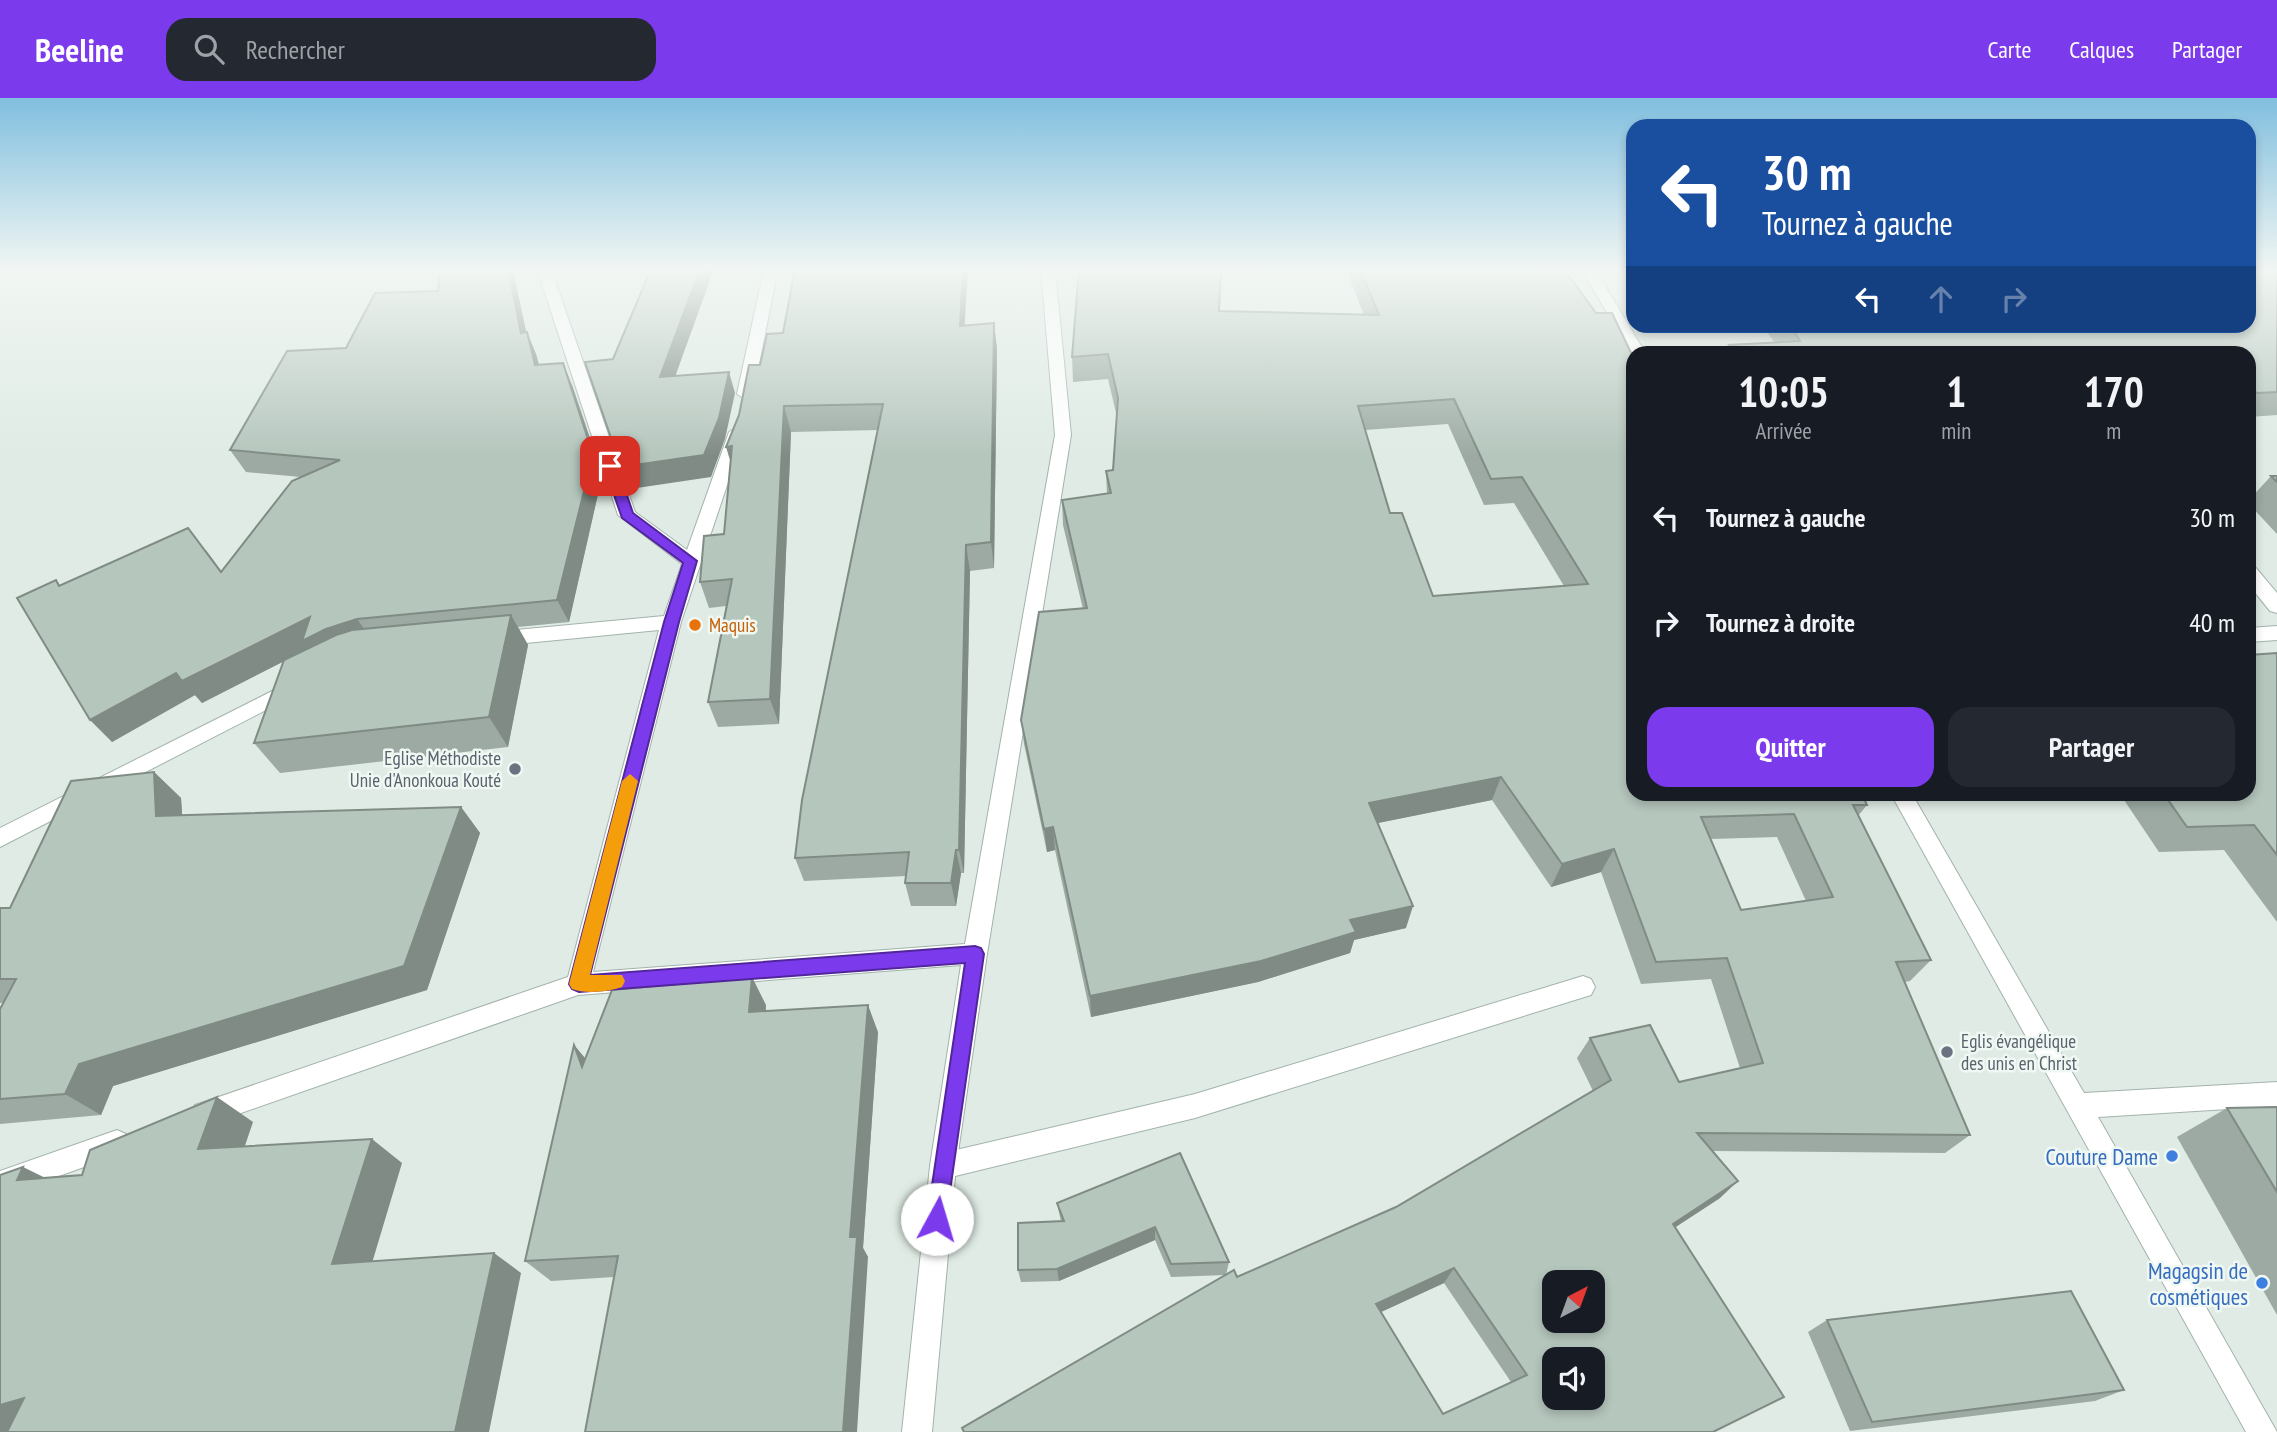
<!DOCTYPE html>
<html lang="fr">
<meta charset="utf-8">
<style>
:root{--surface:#171b24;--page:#242831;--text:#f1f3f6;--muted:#9ea1a6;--accent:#7c3aed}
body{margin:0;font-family:"PT Sans Narrow",sans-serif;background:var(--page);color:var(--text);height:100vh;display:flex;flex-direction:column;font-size:26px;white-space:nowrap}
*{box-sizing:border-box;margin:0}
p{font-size:23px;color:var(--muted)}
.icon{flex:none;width:38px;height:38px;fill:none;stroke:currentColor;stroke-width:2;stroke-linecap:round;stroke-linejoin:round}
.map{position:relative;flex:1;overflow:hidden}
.side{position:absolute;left:1626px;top:248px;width:630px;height:455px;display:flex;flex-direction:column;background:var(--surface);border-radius:21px;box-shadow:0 4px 10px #0003}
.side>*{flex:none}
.hud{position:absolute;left:1626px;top:21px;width:630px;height:214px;border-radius:21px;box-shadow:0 4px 10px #0003;background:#1a4fa0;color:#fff;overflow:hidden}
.needle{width:46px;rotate:41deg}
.buttons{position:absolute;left:1542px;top:1172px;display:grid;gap:14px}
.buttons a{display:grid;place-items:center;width:63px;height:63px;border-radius:14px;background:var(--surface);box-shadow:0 4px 10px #0003;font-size:35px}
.pin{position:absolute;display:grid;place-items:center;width:60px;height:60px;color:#fff;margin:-30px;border-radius:14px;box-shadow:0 4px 10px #0006}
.me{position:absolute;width:77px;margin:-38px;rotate:6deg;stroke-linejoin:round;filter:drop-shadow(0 0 5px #0008)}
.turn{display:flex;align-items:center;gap:24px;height:147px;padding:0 21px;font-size:32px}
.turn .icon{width:91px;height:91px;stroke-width:2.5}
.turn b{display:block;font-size:49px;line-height:60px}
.lanes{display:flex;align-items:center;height:66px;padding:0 21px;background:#0003;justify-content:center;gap:35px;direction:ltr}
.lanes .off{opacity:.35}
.eta{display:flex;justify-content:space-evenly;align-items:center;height:119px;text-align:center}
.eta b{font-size:42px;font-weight:600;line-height:49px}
.button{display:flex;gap:14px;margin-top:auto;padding:14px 21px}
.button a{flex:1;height:80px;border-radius:21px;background:var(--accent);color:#fff;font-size:28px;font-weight:600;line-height:80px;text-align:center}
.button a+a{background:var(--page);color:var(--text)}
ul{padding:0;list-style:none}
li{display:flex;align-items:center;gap:21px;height:105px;padding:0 21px}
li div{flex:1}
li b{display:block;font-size:26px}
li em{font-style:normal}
header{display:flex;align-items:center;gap:42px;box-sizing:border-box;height:98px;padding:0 35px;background:var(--accent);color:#fff}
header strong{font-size:33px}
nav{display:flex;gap:38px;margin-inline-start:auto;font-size:24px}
.search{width:490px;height:63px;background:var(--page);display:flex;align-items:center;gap:18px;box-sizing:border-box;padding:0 24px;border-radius:21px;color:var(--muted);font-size:26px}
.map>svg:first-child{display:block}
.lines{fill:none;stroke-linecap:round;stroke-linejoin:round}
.service-casing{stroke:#a2b3ab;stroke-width:2}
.minor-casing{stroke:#a2b3ab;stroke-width:2}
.service{fill:#fff;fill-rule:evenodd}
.minor{fill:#fff;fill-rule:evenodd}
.wall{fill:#9caaa3;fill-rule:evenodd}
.shaded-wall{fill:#7f8b84}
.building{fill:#b5c6bd;stroke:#7f8b84;stroke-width:2;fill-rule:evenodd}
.route{fill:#7c3aed;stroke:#51269a;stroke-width:2}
.slow{fill:#f59e0b}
.food-dot{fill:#e8710a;stroke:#f0f8f3;stroke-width:2.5}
.worship-dot{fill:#6b7280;stroke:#f0f8f3;stroke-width:2.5}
.shop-dot{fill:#3f7fe0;stroke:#f0f8f3;stroke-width:2.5}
.labels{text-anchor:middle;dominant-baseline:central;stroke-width:5;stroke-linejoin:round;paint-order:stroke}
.food-label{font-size:19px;fill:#c56008;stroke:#f0f8f3;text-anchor:start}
.worship-label{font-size:19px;fill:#5b616d;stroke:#f0f8f3;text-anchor:end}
.near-shop-label{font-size:23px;fill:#366cbe;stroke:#f0f8f3;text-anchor:end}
</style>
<header>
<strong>Beeline</strong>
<div class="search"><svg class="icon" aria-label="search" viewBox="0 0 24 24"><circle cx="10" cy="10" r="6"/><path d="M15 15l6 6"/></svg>Rechercher</div>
<nav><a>Carte</a><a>Calques</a><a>Partager</a></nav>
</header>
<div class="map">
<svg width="2277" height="1334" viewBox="0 0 2277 1334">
<rect width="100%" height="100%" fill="#dfebe4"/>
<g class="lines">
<g class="service-casing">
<polygon id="service" points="1583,878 1591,881 1595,889 1591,897 1195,1020 943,1081 934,1077 930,1068 934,1059 943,1055 1195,996"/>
</g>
<g class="minor-casing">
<g id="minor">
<polygon points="537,171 551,171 635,414 687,452 729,334 737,329 745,334 681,524 593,874 965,846 1055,337 1041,171 1055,171 1071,337 987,856 956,1068 932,1334 902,1334 930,1068 961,867 578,897 204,1028 195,1025 191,1016 195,1007 204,1004 568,879 659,532 496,548 486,541 496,534 664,518 682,466 618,417"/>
<polygon points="764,171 778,171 753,296 745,301 737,296"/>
<polygon points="1581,171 1595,171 1646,256 1633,256 1633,258"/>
<polygon points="2249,469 2256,470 2277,495 2277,515 2270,513 2249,487"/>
<polygon points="2277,528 2277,542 2249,544 2249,530"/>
<polygon points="294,582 301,584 304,589 301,594 0,749 0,730"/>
<polygon points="1891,696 1912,696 2084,995 2277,984 2277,1008 2098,1019 2277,1334 2246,1334"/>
<polygon points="117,1032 126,1036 130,1045 126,1054 0,1099 0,1073"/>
</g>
</g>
<use href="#service" class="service"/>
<use href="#minor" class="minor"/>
</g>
<g class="wall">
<polygon points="795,171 968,171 964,228 994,225 997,251 994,470 970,473 964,775 961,775 956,808 911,808 905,785 906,778 804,783 795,760 878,332 791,334 779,626 718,629 708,604 726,508 709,510 700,484 724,436 760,267 783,235"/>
<path d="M1346,171H1564L1633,696L1867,707L1858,718L1931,862L1910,883L1905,884L1970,1037L1945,1055L1712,1053L1720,1100L1675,1129L1784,1299L1714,1334H964L1237,1179L1396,1109L1593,993L1577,960L1590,940L1679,984L1740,970L1711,881L1641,886L1601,774L1551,789L1492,702L1378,725L1406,830L1354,842L1350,855L1258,884L1091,919L1055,752L1047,754L1024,646L1021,622L1083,511L1063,427L1062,402L1107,396L1106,373L1113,372L1117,319L1108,281L1073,284L1072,259L1219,213L1364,217ZM1448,326L1484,407L1514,405L1564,488L1433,498L1390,415L1365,332ZM1777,739L1806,803L1741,812L1711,741ZM1444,1185L1511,1284L1443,1316L1381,1214Z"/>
<polygon points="2277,171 2277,317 2249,319 2249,256 1726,256 1729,247 1774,244 1763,228 2249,228"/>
<polygon points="514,177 526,234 536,256 539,267 572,287 608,394 598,396 569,524 518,529 528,547 508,649 280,675 254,645 284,563 202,605 195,597 112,644 56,482 60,487 206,452 222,474 301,379 246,374 230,352 346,250 438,193"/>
<polygon points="2271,378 2277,378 2277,436 2249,406 2249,402"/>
<polygon points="2277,555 2277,824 2224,752 2159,754 2120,696 2249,696"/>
<polygon points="154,674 181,700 182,717 461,709 480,735 427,892 113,988 101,1017 0,1026 0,911 3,905 0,905 0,810 10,810"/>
<polygon points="766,907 766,913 878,934 863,1150 868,1159 614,1179 551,1183 525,1163 574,947 585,961"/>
<polygon points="2277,1009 2277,1217 2177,1039 2227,1010"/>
<polygon points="1180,1055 1229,1164 1226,1177 1171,1179 1155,1142 1059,1183 1021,1184 1018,1172 1061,1124 1057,1105"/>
<polygon points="1827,1222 2124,1292 2095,1303 1850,1333 1808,1234"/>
</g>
<g class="shaded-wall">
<polygon points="508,171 511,171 514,177 531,257 521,235"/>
<polygon points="700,171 714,171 667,301 660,279"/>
<polygon points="963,171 968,171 963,254 960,228"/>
<polygon points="994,225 997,251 994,470 991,444"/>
<polygon points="527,234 536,256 545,289 535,267"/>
<polygon points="563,265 572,287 608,394 598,396 569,524 557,502"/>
<polygon points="729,274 735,295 725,341 711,379 630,391 621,369"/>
<polygon points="784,308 791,334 779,626 770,601"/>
<polygon points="732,348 734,375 726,349"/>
<polygon points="966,447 970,473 964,775 959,752"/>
<polygon points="511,517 528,547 508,649 489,619"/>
<polygon points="310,519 326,531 357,521 373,543 308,551 202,605 195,597 112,644 90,622 176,575"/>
<polygon points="154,674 181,700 184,744 156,718"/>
<polygon points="1501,679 1492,702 1363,728 1369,705"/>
<polygon points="461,709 480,735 427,892 113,988 101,1017 65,996 79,966"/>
<polygon points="1053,729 1055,752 1047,754 1044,731"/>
<polygon points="1614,751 1601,774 1551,789 1562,766"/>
<polygon points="956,752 961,775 956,808 951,785"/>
<polygon points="1413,808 1406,830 1354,842 1350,855 1258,884 1091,919 1090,898 1350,822"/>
<polygon points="752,879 766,907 763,941 749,914"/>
<polygon points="868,907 878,934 863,1150 868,1159 857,1334 843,1334 850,1139"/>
<polygon points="574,947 596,973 582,969"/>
<polygon points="217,999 253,1024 236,1074 198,1051"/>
<polygon points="372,1041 402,1065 366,1185 332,1166"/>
<polygon points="23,1069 68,1091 17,1082"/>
<polygon points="1738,1083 1720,1100 1656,1142 1673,1126"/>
<polygon points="1155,1129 1155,1142 1059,1183 1057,1171"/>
<polygon points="494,1155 521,1175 489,1334 455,1334"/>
<polygon points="1454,1170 1444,1185 1368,1220 1376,1206"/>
<polygon points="24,1300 10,1334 0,1334 0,1307"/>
</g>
<g class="building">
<polygon points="440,171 508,171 521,235 527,234 535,267 563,265 598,372 589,373 557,502 357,521 326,531 302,543 310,519 182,583 176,575 90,622 17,500 56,482 59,488 188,430 221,474 292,383 340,362 230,352 287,253 346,250 375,195 438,193"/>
<polygon points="651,171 700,171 660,279 729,274 719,320 704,357 621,369 585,264 613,261"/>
<polygon points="795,171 963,171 960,228 994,225 991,444 966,447 959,752 956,752 951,785 905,785 909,754 795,760 802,702 883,306 784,308 770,601 708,604 732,481 700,484 704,438 724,436 732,348 726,349 739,317 749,267 760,267 767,236 783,235"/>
<path d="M1079,171H1221L1219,213L1379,217L1360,171H1564L1596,215H1612L1633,259V696H1862L1867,707H1853L1931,862L1896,864L1970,1037L1697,1035L1738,1083L1673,1126L1784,1299L1713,1334H964L962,1330L1234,1172L1237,1179L1396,1109L1611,982L1590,940L1650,927L1679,984L1763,965L1727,860L1656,864L1614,751L1562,766L1501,679L1369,705L1413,808L1350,822L1356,834L1261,863L1090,898L1053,729L1044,731L1021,622L1039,514L1087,510L1062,402L1111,395L1106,373L1113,372L1118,300L1108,256L1072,259ZM1454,301L1491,381L1522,379L1588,486L1433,498L1402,415H1390L1358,308ZM1794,716L1833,799L1741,812L1701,719ZM1454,1170L1527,1277L1443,1316L1376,1206ZM1554,1185H1592V1223H1554ZM1554,1262H1592V1300H1554Z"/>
<polygon points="2249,171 2277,171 2277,294 2257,295 2249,288 2249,256 1735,256 1729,247 1800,243 1791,228 2058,228 2063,233 2083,233 2079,228 2249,228"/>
<polygon points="2271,378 2277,378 2277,384"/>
<polygon points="511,517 489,619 254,645 284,562 336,537 352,532"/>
<polygon points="2277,555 2277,757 2254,727 2187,729 2164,696 2249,696 2249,557"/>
<polygon points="154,674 156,718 461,709 404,868 79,966 65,996 0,1001 0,911 16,881 0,881 0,810 10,810 71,683"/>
<polygon points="752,879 749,914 868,907 850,1139 857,1139 843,1334 585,1334 618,1158 525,1163 574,947 582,969 612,892"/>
<polygon points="217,999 198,1051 372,1041 332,1166 494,1155 455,1334 7,1334 24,1300 0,1307 0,1077 23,1069 17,1082 82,1077 90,1052"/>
<polygon points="2277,1009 2277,1094 2227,1010"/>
<polygon points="1180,1055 1229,1164 1171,1166 1155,1129 1057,1171 1018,1172 1018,1125 1064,1123 1057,1105"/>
<polygon points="2071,1193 2124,1292 1872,1324 1827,1222"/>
</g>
<linearGradient id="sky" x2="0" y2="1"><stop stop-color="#81bfdf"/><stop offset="0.48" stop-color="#f1f6f3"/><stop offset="1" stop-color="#f1f6f3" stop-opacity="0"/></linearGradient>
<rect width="2277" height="358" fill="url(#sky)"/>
<polygon class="route" points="610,364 617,368 633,415 697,463 679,524 590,877 975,848 981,850 984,856 945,1128 937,1131 930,1128 927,1121 965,865 579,894 572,891 569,886 664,524 683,465 622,420 604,368"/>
<path class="slow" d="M630,676L638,683L590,877H622L625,883L622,889C609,894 585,896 572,891L569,886L622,683Z"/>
<circle class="food-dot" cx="695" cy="527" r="7"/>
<g class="worship-dot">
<circle cx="515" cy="671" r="7"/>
<circle cx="1947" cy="954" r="7"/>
</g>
<g class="shop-dot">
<circle cx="2172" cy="1058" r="7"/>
<circle cx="2262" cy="1185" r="7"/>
</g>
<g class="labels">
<g class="food-label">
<text x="709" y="527">Maquis</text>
</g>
<g class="worship-label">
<text x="501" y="660">Eglise Méthodiste<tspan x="501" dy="22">Unie d'Anonkoua Kouté</tspan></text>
<text x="1961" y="943" text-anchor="start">Eglis évangélique<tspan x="1961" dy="22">des unis en Christ</tspan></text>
</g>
<g class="near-shop-label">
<text x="2158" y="1058">Couture Dame</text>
<text x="2248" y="1172">Magagsin de<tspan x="2248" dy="26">cosmétiques</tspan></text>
</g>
</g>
</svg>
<div class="buttons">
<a><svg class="needle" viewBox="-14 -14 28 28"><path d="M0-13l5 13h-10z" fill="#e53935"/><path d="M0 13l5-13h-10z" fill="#9ea1a6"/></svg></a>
<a><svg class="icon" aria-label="sound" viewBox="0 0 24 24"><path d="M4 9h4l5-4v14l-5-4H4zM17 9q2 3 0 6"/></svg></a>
</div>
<div class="pin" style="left:610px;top:368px;background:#d93025"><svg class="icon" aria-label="arrive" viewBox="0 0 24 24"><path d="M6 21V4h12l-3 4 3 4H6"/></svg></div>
<svg class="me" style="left:937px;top:1121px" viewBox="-20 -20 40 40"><circle r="19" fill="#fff"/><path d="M0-13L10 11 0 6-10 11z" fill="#7c3aed"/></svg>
<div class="hud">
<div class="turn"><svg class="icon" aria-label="left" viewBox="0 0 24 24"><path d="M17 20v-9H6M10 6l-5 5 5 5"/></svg><div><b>30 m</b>Tournez à gauche</div></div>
<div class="lanes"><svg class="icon" aria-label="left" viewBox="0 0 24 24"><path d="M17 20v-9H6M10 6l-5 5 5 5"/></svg><svg class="icon off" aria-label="ahead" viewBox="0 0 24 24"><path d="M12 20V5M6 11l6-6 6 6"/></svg><svg class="icon off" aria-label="right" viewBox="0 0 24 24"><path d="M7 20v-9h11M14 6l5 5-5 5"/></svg></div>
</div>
<section class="side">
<div class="eta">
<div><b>10:05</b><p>Arrivée</p></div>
<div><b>1</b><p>min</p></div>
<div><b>170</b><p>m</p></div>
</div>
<ul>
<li><svg class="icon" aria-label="left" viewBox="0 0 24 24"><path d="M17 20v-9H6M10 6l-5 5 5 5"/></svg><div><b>Tournez à gauche</b></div><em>30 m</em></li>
<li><svg class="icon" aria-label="right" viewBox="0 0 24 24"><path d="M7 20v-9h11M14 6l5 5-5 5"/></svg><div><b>Tournez à droite</b></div><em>40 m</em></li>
</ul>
<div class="button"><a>Quitter</a><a>Partager</a></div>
</section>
</div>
